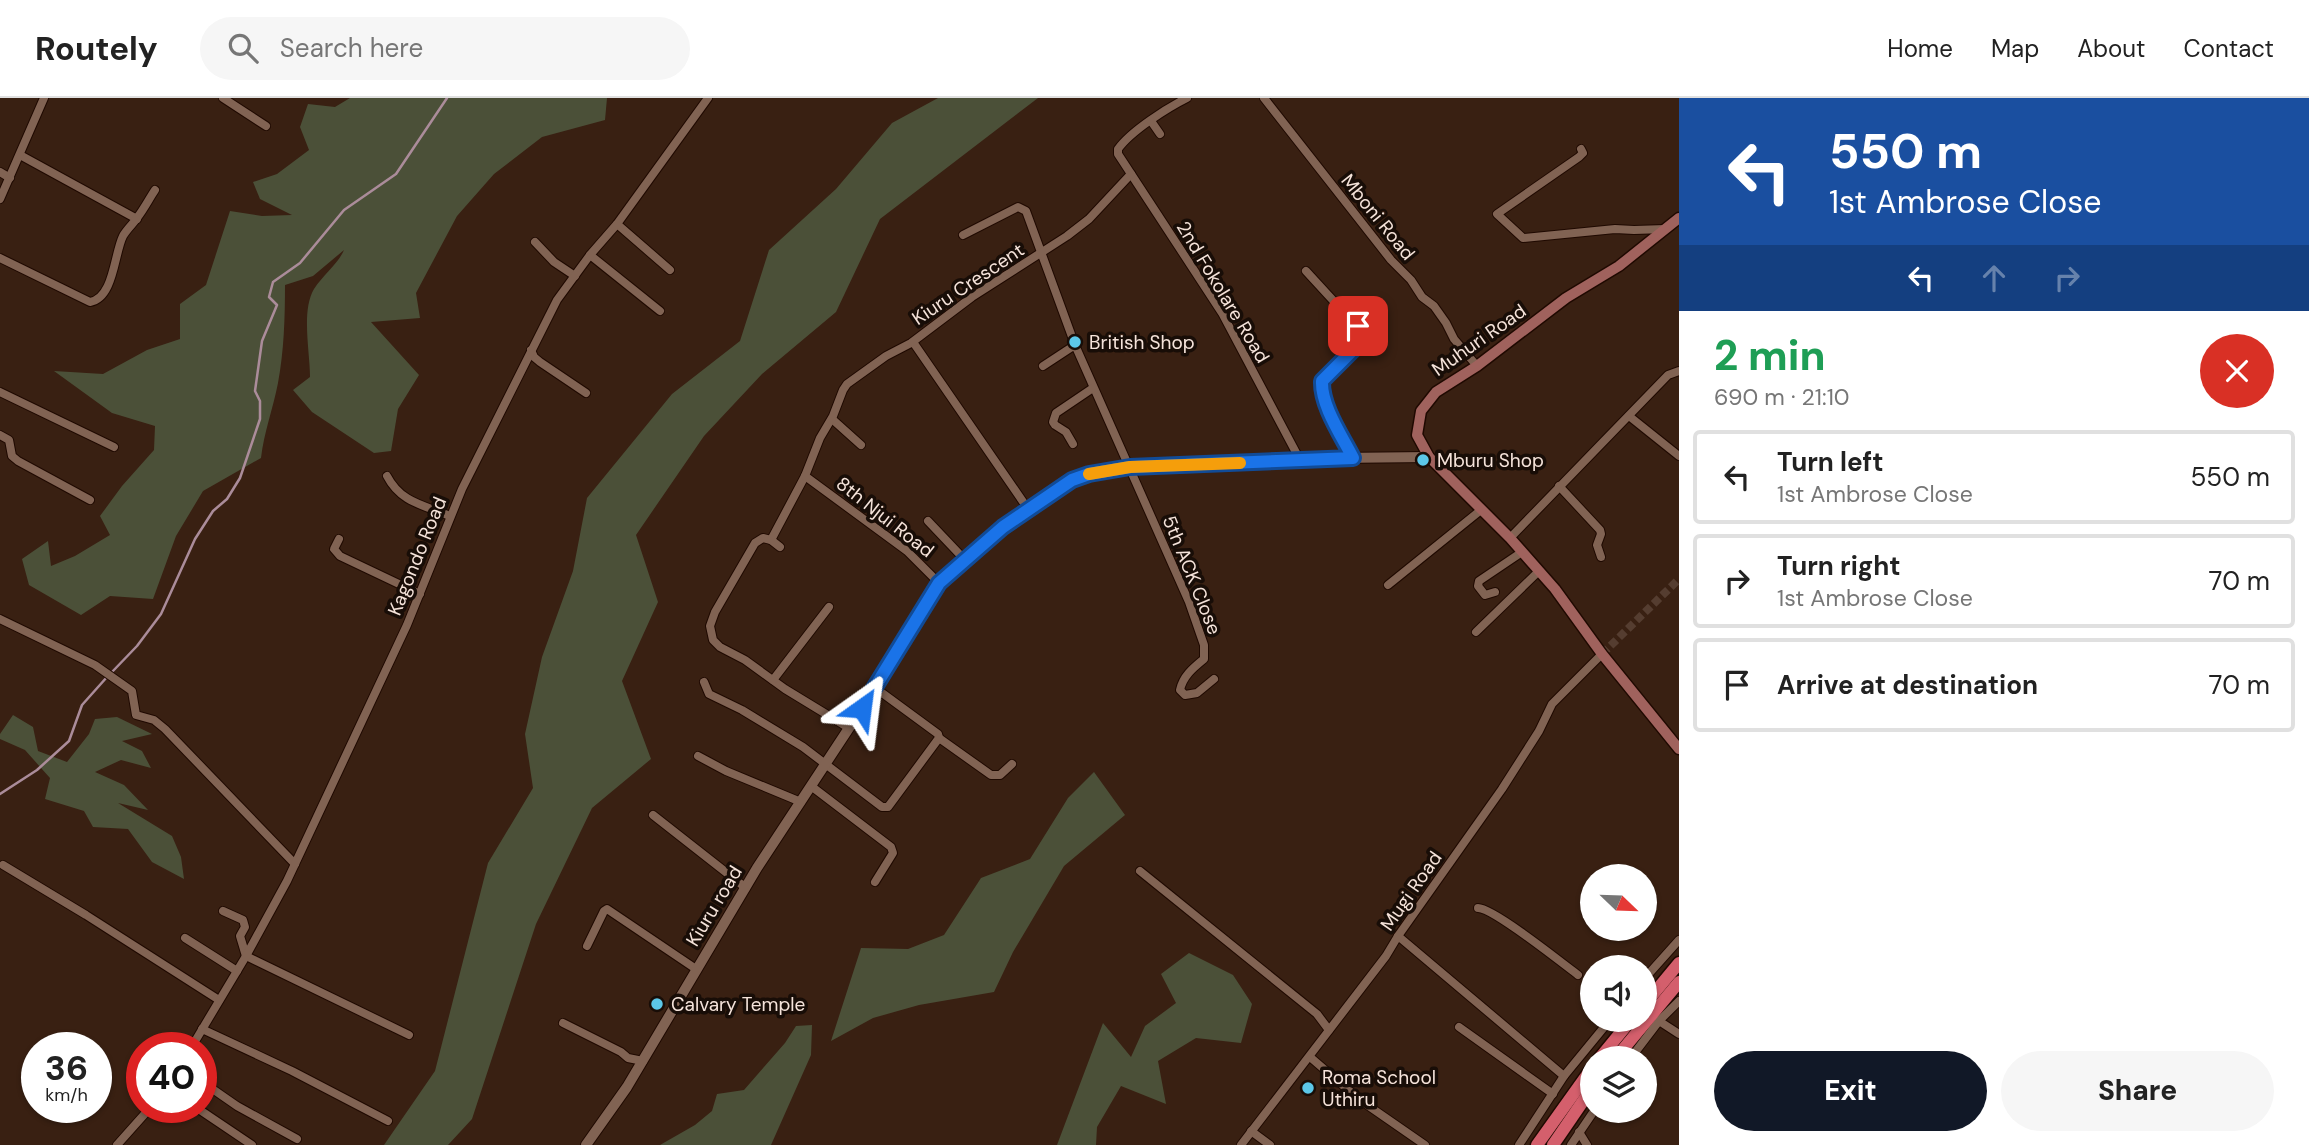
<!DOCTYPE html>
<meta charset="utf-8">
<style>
:root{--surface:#fff;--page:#f6f6f6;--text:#222;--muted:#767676;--line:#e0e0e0;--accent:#111827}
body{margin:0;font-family:"DM Sans",sans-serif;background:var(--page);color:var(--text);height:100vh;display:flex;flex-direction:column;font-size:26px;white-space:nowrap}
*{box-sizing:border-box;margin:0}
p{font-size:23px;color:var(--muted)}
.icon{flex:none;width:38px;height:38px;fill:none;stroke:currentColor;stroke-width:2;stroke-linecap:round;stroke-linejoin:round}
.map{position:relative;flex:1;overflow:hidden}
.side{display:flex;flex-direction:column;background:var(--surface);width:630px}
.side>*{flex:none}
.guide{background:#1a4fa0;color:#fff;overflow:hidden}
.needle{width:46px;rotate:113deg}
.buttons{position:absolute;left:1580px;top:766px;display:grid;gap:14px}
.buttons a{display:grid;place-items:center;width:77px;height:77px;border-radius:50%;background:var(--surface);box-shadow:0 2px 5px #0004;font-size:35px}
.speed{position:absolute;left:21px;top:934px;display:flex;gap:14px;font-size:35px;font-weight:700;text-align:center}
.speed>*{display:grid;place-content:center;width:91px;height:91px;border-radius:50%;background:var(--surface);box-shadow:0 2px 5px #0004;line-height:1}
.speed small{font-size:18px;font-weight:400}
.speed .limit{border:10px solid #d22;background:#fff;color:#111}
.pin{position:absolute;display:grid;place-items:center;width:60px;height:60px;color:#fff;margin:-30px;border-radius:14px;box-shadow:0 4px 10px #0006}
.me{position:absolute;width:77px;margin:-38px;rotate:31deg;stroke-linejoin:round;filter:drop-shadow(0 0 5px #0008)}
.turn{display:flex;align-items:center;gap:24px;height:147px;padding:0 35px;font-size:32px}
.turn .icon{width:91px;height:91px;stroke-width:2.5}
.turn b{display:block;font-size:49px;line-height:60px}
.lanes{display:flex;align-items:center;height:66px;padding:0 35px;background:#0003;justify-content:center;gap:35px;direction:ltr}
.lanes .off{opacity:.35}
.round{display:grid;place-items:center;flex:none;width:74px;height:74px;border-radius:37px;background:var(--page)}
.headline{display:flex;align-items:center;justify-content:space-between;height:119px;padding:0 35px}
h1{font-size:42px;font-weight:800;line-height:52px;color:#1e9e55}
.action{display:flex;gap:14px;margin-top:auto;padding:14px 35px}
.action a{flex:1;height:80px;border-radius:42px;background:var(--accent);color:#fff;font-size:28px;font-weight:800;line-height:80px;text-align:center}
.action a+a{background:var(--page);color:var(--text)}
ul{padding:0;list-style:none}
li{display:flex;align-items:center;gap:21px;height:94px;margin:0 14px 10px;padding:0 21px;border:4px solid var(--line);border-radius:7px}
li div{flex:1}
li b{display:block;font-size:26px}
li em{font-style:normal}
header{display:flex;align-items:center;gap:42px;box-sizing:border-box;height:98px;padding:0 35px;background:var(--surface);border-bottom:2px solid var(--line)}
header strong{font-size:33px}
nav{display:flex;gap:38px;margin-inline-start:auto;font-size:24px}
.search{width:490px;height:63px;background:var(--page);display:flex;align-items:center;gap:18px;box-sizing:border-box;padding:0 24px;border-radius:38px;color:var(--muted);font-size:26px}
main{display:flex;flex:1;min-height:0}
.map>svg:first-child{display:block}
.green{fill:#4b5038}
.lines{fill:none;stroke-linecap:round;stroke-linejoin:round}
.stream{stroke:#ab8c9a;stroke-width:2.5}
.minor-tunnel{stroke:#553d30;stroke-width:8;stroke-dasharray:8 4;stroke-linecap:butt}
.minor-casing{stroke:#1f0900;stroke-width:10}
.tertiary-casing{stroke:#1f0900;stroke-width:12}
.secondary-casing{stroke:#1f0900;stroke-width:13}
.trunk-casing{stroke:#1f0900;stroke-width:15}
.minor{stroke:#816353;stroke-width:8}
.tertiary{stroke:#816353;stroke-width:10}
.secondary{stroke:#a0625d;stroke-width:10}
.trunk{stroke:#d45f6c;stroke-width:12}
.route-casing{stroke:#114b97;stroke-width:18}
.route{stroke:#1a73e8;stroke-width:12}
.slow{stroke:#f59e0b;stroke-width:12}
.poi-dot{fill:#5cc7e8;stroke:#180d07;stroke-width:2.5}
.labels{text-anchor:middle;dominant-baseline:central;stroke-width:7;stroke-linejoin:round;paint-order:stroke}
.street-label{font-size:19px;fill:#f5e3da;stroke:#180d07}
.poi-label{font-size:19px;fill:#f5e3da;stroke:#180d07;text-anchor:start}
</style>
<header>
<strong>Routely</strong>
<div class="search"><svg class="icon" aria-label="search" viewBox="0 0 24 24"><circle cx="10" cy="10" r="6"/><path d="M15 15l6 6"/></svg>Search here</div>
<nav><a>Home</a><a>Map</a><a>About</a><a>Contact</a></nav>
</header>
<main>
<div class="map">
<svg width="1679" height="1047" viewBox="0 0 1679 1047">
<rect width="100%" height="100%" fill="#392012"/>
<g class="green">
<path d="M350,0H607L605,22L542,39L494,76L457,118L416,195L420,220L371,224L419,277L398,311L391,353L374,355L312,314L293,292L310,279C310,254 301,213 314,191C323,177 338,166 344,152L313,178L285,187C285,220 284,253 278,285C273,311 264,334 261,360L203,393L176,438L153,501L110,498L81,517L29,487L22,461L48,443L51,468L75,458L110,437L100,418L122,388L154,352L155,328L112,315L54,273L103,276L147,252L180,241V206L206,187L230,113L262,118L292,117L260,101L253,84L277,76L309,52L300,29L308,6L335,9Z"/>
<polygon points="938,0 1038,0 880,121 836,214 762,276 704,338 636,437 658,504 622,583 651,661 592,710 536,826 472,1021 448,1047 384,1047 435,973 488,765 533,690 525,636 542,559 573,473 587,400 672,296 740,243 769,152 836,91 892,25"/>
<polygon points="13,617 33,629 38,653 67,664 89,636 95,621 117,619 152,636 122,643 142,653 151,670 121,662 95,674 124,687 148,712 118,705 172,738 181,759 184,781 152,764 128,731 93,729 84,713 45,701 50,680 25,652 0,641 0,636"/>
<polygon points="1094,674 1125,717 1064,768 1013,854 994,894 919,907 873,920 831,943 861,850 908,851 944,837 981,780 1030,761 1068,700"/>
<polygon points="1189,855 1233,877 1252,906 1241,945 1196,940 1158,963 1166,1006 1121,988 1097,1029 1096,1047 1057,1047 1103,925 1131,959 1145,928 1176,905 1161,876"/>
<polygon points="812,927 811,957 771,1047 660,1047 695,1027 712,1013 717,996 744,992 785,945 796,928"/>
</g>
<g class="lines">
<g class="stream">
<polyline points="112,574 137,548 161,516 195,441 213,413 227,401 240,380 260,321 260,303 255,293 262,243 277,207 269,199 273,184 300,165 344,112 396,76 447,0"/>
<polyline points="0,696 37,672 69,643 82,607 107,579"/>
</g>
<polyline class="minor-tunnel" points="1602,556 1679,481"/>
<g class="minor-casing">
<g id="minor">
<polyline points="223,0 266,28"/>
<path d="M1187,0C1167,10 1131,33 1118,51V56L1222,215L1300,362"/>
<polyline points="1264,0 1391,162 1411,182 1422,199 1434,208 1446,225 1454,241 1477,268"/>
<polyline points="1151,23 1160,36"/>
<polyline points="1581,51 1583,55 1579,59 1497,116 1523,140 1615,131 1634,132 1665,131"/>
<polyline points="20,57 137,121"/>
<polyline points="0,74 10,80"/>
<polyline points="0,101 44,0"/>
<polyline points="617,126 670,172"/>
<path d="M963,137L1018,109L1026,113L1075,247L1189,504L1204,547V561C1193,570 1183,578 1180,592L1185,597L1197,595L1214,581"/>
<polyline points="535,144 554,164 575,178"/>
<polyline points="590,157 660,213"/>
<path d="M0,160L90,204C114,200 114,156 123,138C127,131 133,126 137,120C144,111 149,101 155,92"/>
<path d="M1306,173L1362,234C1363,254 1336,270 1322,283C1321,308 1342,338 1353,360"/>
<polyline points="913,244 1028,411"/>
<polyline points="531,252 534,259 540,264 586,295"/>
<polyline points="1043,268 1075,247"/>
<polyline points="0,294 114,349"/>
<polyline points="1629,318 1679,358"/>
<polyline points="832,321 861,347"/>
<polyline points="0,337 9,342 12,358 18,363 90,402"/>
<polyline points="1073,346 1066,334 1055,327 1053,324 1056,315 1093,290"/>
<path d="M387,378C401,405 424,407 450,418"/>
<polyline points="1559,388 1600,432 1601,436 1597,447 1601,459"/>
<polyline points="928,423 965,462"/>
<polyline points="1510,440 1668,277 1679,273"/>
<polyline points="339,441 334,451 340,458 420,496"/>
<polyline points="771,442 763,440 755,445 715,514 710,528 713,542 720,549 745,562 785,591 849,630"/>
<polyline points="780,449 771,442 805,378"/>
<polyline points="939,485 907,453 805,378 820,340 833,318 843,292 847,286 886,258 911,245 972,199 1067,138 1089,121 1131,76"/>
<polyline points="1388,487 1481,412"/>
<polyline points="1495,494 1485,497 1478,488 1479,483 1522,454"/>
<polyline points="0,521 95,567 132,593 136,617 154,622 165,631 295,766"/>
<polyline points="1476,534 1539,473"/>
<polyline points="773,582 829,509"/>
<polyline points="704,584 709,596 742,612 803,649 882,709 888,709 939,640 938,636 874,589"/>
<polyline points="939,640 991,677 1000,677 1012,666"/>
<polyline points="698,658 726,673 801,704"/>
<polyline points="811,688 891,749 893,755 875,784"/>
<polyline points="653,717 746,790"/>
<polyline points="3,767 86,817 219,902"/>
<polyline points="1140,773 1317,916 1329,932"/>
<path d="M1478,810C1493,810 1561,864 1578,877"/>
<polyline points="223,813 243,822 245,829 240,838 246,858 409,937"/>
<polyline points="1398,838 1564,978"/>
<polyline points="185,840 237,873"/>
<polyline points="587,848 604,813 607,811 696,871"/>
<polyline points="1645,880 1679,842"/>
<polyline points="1659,923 1679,936"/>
<polyline points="563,925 621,954 628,960 643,963"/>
<polyline points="1459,929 1553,996"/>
<polyline points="202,931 292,973 388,1023"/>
<polyline points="191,950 246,858 287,783 407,527 462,391 557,202 590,157 617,126 708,0"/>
<polyline points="1310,959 1360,1002 1425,1047"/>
<polyline points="1630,961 1659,923 1679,903"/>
<polyline points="201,983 237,1008 297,1041"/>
<polyline points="197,1010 252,1047"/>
<polyline points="1251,1033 1270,1047"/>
<polyline points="1579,1034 1587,1047"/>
<polyline points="117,1047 150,1010"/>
<polyline points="1241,1047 1386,858 1398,838 1502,691 1539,633 1552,606 1602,556"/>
<polyline points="1519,1047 1564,978 1610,922"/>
<polyline points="1571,1047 1594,1013"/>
</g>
</g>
<g class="tertiary-casing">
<polyline id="tertiary" points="586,1047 627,989 757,770 849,630 932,496 939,485 1003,429 1059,389 1089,376 1130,369 1335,360 1429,359"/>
</g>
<g class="secondary-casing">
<polyline id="secondary" points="1679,120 1619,168 1566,200 1477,268 1436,294 1421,313 1417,337 1429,359 1510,440 1555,491 1602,556 1679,651"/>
</g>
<g class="trunk-casing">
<g id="trunk">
<polyline points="1645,906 1679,865"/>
<polyline points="1599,961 1631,922"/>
<polyline points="1615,961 1679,884"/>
<polyline points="1537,1047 1592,970"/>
<polyline points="1553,1047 1592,990"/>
</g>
</g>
<use href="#minor" class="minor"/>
<use href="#tertiary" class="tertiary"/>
<use href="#secondary" class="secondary"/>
<use href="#trunk" class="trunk"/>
</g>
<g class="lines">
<g class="route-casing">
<path id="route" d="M862,610L939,485L1003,429L1072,382L1089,376L1130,369L1353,360C1342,338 1321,308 1322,283L1362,243V234L1358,228"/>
</g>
<use href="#route" class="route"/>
<polyline class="slow" points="1089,376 1130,369 1240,365"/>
</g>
<g class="poi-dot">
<circle cx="1075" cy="244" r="7"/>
<circle cx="1423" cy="362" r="7"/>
<circle cx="657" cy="906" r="7"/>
<circle cx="1308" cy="990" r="7"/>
</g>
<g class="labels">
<g class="street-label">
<text transform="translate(1378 119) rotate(51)">Mboni Road</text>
<text transform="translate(968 186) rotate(-34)">Kiuru Crescent</text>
<text transform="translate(1223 194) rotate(59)">2nd Fokolare Road</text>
<text transform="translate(1479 242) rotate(-35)">Muhuri Road</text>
<text transform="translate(885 419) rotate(38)">8th Njui Road</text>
<text transform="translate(417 458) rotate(-68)">Kagondo Road</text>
<text transform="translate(1192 477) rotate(68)">5th ACK Close</text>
<text transform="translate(1411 793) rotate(-55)">Mugi Road</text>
<text transform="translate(714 808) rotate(-59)">Kiuru road</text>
</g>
<g class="poi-label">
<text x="1089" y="244">British Shop</text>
<text x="1437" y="362">Mburu Shop</text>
<text x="671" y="906">Calvary Temple</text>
<text x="1322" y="979">Roma School<tspan x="1322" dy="22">Uthiru</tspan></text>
</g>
</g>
</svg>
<div class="buttons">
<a><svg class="needle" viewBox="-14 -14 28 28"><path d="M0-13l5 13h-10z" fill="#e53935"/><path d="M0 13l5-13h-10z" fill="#767676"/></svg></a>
<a><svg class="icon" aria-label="sound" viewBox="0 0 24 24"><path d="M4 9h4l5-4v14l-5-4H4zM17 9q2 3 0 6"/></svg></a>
<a><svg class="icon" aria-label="layers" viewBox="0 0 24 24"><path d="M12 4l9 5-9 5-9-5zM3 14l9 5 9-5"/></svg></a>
</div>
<div class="speed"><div>36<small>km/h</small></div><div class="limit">40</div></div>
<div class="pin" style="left:1358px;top:228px;background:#d93025"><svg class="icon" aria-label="arrive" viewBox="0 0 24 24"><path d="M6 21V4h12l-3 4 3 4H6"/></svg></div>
<svg class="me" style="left:862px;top:610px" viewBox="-20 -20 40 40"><path d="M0-17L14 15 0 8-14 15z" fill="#1a73e8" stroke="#fff" stroke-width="4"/></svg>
</div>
<section class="side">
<div class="guide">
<div class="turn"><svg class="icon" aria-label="left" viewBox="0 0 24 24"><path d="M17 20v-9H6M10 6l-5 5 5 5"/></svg><div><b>550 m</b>1st Ambrose Close</div></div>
<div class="lanes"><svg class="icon" aria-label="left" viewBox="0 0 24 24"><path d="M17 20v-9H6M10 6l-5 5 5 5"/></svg><svg class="icon off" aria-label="ahead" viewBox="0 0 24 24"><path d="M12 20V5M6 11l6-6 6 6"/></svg><svg class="icon off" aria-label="right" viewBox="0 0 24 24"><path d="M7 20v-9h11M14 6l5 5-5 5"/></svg></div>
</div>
<div class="headline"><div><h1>2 min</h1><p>690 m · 21:10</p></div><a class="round" style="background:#d93025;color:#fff"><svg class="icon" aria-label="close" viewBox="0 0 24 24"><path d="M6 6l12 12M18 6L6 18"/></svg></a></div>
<ul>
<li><svg class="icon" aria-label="left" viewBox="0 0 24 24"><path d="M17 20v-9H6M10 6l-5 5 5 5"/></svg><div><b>Turn left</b><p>1st Ambrose Close</p></div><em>550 m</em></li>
<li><svg class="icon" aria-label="right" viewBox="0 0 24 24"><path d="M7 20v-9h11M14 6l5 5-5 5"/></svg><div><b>Turn right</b><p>1st Ambrose Close</p></div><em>70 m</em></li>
<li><svg class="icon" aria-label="arrive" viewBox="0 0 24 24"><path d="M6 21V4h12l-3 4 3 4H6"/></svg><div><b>Arrive at destination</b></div><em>70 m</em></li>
</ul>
<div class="action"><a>Exit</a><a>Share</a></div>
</section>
</main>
